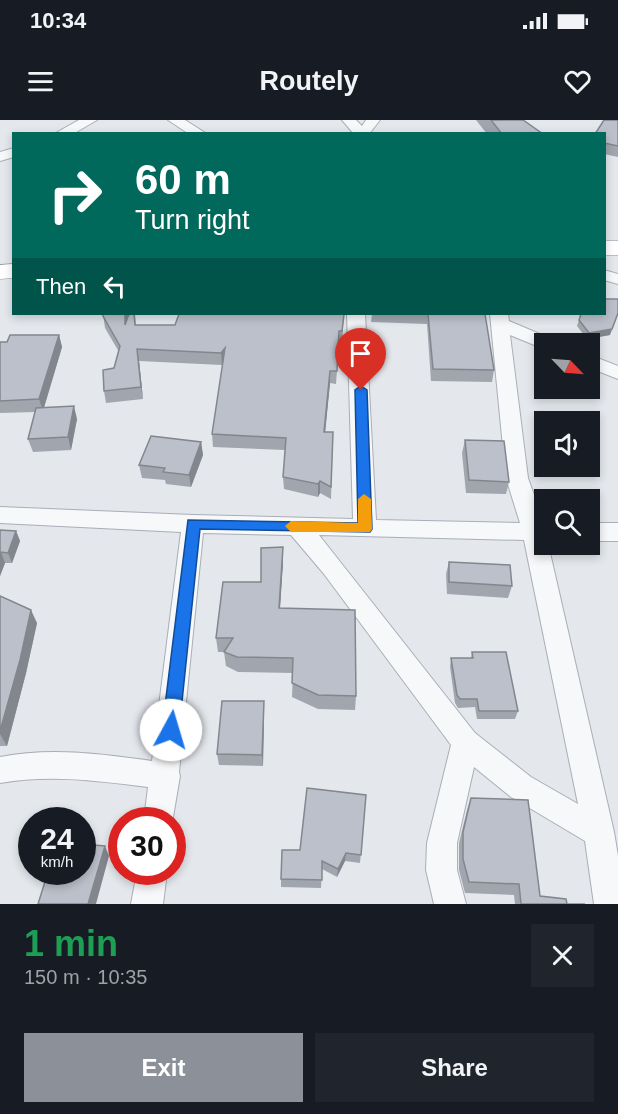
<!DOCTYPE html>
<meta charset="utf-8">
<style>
:root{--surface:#171b24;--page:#20242c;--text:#f1f3f6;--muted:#9ea1a6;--accent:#8c9099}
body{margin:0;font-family:Helvetica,sans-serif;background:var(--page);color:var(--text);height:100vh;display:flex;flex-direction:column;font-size:22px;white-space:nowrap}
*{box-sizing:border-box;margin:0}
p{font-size:20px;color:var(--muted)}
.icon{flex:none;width:33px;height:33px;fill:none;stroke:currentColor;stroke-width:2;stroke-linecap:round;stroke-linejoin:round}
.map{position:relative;height:784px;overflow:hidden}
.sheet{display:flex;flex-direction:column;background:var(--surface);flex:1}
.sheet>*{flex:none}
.banner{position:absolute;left:12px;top:12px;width:594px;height:183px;border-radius:0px;box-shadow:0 3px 9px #0003;background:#00695c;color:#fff;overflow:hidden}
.needle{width:39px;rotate:115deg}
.fabs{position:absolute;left:534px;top:213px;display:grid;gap:12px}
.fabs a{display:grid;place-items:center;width:66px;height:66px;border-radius:0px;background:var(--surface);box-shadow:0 3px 9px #0003;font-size:30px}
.speed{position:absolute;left:18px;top:687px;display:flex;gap:12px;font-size:30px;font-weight:700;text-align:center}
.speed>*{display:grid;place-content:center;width:78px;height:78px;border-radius:50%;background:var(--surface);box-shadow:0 3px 9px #0003;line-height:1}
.speed small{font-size:15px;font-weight:400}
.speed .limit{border:9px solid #d22;background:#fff;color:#111}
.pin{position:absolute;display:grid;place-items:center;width:51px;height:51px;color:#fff;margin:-62px -26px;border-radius:50% 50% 50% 0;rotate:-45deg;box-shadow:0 0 6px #0007}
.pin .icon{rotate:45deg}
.me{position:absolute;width:66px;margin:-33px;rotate:6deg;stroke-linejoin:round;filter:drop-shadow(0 0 4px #0008)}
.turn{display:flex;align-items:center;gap:21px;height:126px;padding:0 24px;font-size:27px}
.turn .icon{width:78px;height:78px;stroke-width:2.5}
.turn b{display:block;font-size:42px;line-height:51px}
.then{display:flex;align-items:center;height:57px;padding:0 24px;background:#0003;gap:12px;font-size:22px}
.round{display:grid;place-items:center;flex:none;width:63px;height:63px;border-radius:0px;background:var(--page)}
.head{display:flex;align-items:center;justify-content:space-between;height:102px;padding:0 24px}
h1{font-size:36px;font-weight:800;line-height:45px;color:#1e9e55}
.action{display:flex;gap:12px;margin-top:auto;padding:12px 24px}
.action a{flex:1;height:69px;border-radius:0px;background:var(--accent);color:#fff;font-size:24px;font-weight:800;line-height:69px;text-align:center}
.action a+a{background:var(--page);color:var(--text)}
.status{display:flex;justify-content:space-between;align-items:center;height:42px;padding:0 30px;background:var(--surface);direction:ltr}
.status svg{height:16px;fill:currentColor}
header{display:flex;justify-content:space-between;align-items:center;height:78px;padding:0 24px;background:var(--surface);font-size:27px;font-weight:800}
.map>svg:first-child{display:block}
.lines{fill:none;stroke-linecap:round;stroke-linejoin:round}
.street-casing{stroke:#a9aeb7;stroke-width:2}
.highway-casing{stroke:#8b94a3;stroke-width:1}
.street{fill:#f7f8fa;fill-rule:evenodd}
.highway{fill:#fff;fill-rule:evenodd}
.wall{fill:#a1a5ae}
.shaded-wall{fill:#83868d}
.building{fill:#bbc0ca;stroke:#83868d;stroke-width:1.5}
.route{fill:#1a73e8;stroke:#114b97;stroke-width:1.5}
.slow{fill:#f59e0b}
</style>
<div class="status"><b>10:34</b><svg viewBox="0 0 49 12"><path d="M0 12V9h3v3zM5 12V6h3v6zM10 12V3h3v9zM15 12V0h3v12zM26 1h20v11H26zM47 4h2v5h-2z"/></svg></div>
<header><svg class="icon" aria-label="menu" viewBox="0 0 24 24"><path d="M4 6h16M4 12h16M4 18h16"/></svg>Routely<svg class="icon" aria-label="heart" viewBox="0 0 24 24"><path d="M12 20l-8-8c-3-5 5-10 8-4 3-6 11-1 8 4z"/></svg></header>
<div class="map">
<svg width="618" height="784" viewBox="0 0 618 784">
<rect width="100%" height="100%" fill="#e4e7ec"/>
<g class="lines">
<g class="street-casing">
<g id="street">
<polygon points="79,0 97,0 73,14 54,14"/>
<polygon points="168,0 185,0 207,14 189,14"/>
<polygon points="342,0 356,0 362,6 366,0 380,0 369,14 354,14"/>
<polygon points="14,28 14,37 0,41 0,32"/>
<polygon points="604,150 618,154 618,164 604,160"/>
<path d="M347,194H365L376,400L520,403L506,358L490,194H508L509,201L554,220L556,224H544V229L510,215L528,358L544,403V424H548L614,712L618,736V784H594L585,721L511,677L474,647L457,723V750L466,784H434L426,750L427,723L451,625L324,454L291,415L203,413L179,652L180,656L172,703V700H144L148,667C98,661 50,654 0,663V637C51,627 101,634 152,641L181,412L0,403V387L193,395L353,399ZM319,415L524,420L578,684L531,657L475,613Z"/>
<polygon points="590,235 618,246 618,259 590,248"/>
<rect x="590" y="403" width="28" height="18"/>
<polygon points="137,752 167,752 163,784 131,784"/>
</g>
</g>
<g class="highway-casing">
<g id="highway">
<rect x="604" y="121" width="14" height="14"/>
<polygon points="14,144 14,158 0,159 0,145"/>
</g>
</g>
<use href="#street" class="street"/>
<use href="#highway" class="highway"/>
</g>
<g class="wall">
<polygon points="476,0 523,0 543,14 487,14"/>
<polygon points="618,0 618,37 604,34 604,14"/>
<polygon points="103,194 128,194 128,197 129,194 135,194 136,205 175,205 344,194 342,223 339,223 336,264 330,263 325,312 333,312 331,379 320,373 318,377 284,369 283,357 285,330 213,327 212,314 223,244 222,245 139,241 143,279 106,283 104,271 114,248 119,232 105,208"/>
<polygon points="372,194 485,194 494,250 492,262 431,261 427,204 371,202"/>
<polygon points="579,200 610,215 587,219 577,206"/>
<polygon points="59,215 62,227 44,287 77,299 71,330 33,332 28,319 35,292 0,293 0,222 7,222"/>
<polygon points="465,320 509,362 506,374 466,373 462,333"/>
<polygon points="201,322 203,335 191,367 166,364 165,360 142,358 139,345"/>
<polygon points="0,410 16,411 20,421 12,443 5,443 0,456"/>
<polygon points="283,442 280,488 356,576 355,590 318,589 292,577 293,553 238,552 226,546 224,532 218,532 216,518 261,462"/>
<polygon points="449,442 512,466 508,478 447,474 446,454"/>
<polygon points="0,476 37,503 26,553 7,626 0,626"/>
<polygon points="472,532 518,591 515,599 477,599 475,587 458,588 455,583 450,547 451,538 471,538"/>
<polygon points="264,581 264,592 263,646 219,645 217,634"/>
<polygon points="366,675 360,743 345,741 337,757 322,749 321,768 281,767 281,759 300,730"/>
<polygon points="471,678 540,776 567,784 585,784 515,784 514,775 465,773 459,750 459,723 467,690"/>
</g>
<g class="shaded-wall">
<polygon points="125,194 128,194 127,217 125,205"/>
<polygon points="618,194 610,215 587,219 589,213"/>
<polygon points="59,215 62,227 43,291 39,279"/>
<polygon points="225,228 226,240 222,245 221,233"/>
<polygon points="137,229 139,241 143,279 141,267"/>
<polygon points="330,251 330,263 324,324 324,312"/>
<polygon points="74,286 77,299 71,330 68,317"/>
<polygon points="201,322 203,335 191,367 189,355"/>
<polygon points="320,361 320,373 318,377 318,364"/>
<polygon points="16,411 20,421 12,443 8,433"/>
<polygon points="283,427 283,442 279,503 279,488"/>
<polygon points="1,432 5,443 0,456 0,435"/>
<polygon points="31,490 37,503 26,553 7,626 0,614 0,611"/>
<polygon points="264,581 264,592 263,646 262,635"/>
<polygon points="105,726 109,736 96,784 88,784"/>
<polygon points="346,733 345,741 337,757 338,749"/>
</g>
<g class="building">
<polygon points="491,0 523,0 543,14 502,14"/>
<polygon points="604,0 618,0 618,26 604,23 604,14 595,14"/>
<polygon points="604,179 618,179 618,193 612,209 589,213 579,200 581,194 604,194"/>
<polygon points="103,194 125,194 125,205 129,194 134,194 135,205 175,205 179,194 344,194 342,211 339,211 337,251 330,251 324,312 333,312 331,367 320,361 318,364 283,357 286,318 212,314 225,228 221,233 137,229 141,267 104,271 103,250 114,248 120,226 103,196"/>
<polygon points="428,194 485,194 494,250 433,249"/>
<polygon points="10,215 59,215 39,279 0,281 0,222 7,222"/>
<polygon points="74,286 68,317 28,319 36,288"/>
<polygon points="151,316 201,322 189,355 163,352 165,348 139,345"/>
<polygon points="465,320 504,321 509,362 469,360"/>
<polygon points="0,410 16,411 8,433 1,432 0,435"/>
<polygon points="283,427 279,488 355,490 356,576 318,575 292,563 293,538 237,537 224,532 233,518 216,518 223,462 261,462 261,428"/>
<polygon points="449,442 510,445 512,466 449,462"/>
<polygon points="0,476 31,490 20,540 0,611"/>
<polygon points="472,532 506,532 518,591 479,591 477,579 460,579 457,575 451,538 473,538"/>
<polygon points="222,581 264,581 262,635 217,634"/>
<polygon points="307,668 366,675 361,735 346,733 338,749 322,741 322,760 281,759 282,730 300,730"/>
<polygon points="471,678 528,680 540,776 566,779 567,784 585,784 521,784 519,764 469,762 463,739 463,712"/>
<polygon points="82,724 105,726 88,784 38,784 48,752 82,752"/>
</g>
<polygon class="route" points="361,266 367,270 372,409 370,412 200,409 179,610 176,615 171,617 165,615 162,610 188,400 358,403 355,270"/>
<polygon class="slow" points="364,374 371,379 372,409 370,412 291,412 285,406 291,401 358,403 358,379"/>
</svg>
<div class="fabs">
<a><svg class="needle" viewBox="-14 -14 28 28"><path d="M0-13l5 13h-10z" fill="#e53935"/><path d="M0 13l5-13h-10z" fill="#9ea1a6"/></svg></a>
<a><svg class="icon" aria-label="sound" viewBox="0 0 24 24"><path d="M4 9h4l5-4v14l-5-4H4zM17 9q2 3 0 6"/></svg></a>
<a><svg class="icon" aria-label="search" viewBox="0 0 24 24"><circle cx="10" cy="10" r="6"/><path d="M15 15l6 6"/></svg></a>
</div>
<div class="speed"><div>24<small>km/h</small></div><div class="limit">30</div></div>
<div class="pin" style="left:361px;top:270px;background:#d93025"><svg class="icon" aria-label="arrive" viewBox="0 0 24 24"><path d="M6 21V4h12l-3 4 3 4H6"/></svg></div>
<svg class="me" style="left:171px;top:610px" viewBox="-20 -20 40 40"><circle r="19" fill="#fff"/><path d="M0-13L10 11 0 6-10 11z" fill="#1a73e8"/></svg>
<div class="banner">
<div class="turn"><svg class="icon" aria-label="right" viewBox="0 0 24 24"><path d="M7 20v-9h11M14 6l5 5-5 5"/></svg><div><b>60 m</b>Turn right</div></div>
<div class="then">Then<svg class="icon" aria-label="left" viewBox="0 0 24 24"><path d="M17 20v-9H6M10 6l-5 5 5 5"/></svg></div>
</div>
</div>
<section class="sheet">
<div class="head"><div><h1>1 min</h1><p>150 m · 10:35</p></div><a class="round"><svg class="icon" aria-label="close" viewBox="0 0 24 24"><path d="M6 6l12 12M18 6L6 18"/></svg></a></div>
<div class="action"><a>Exit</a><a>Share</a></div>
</section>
